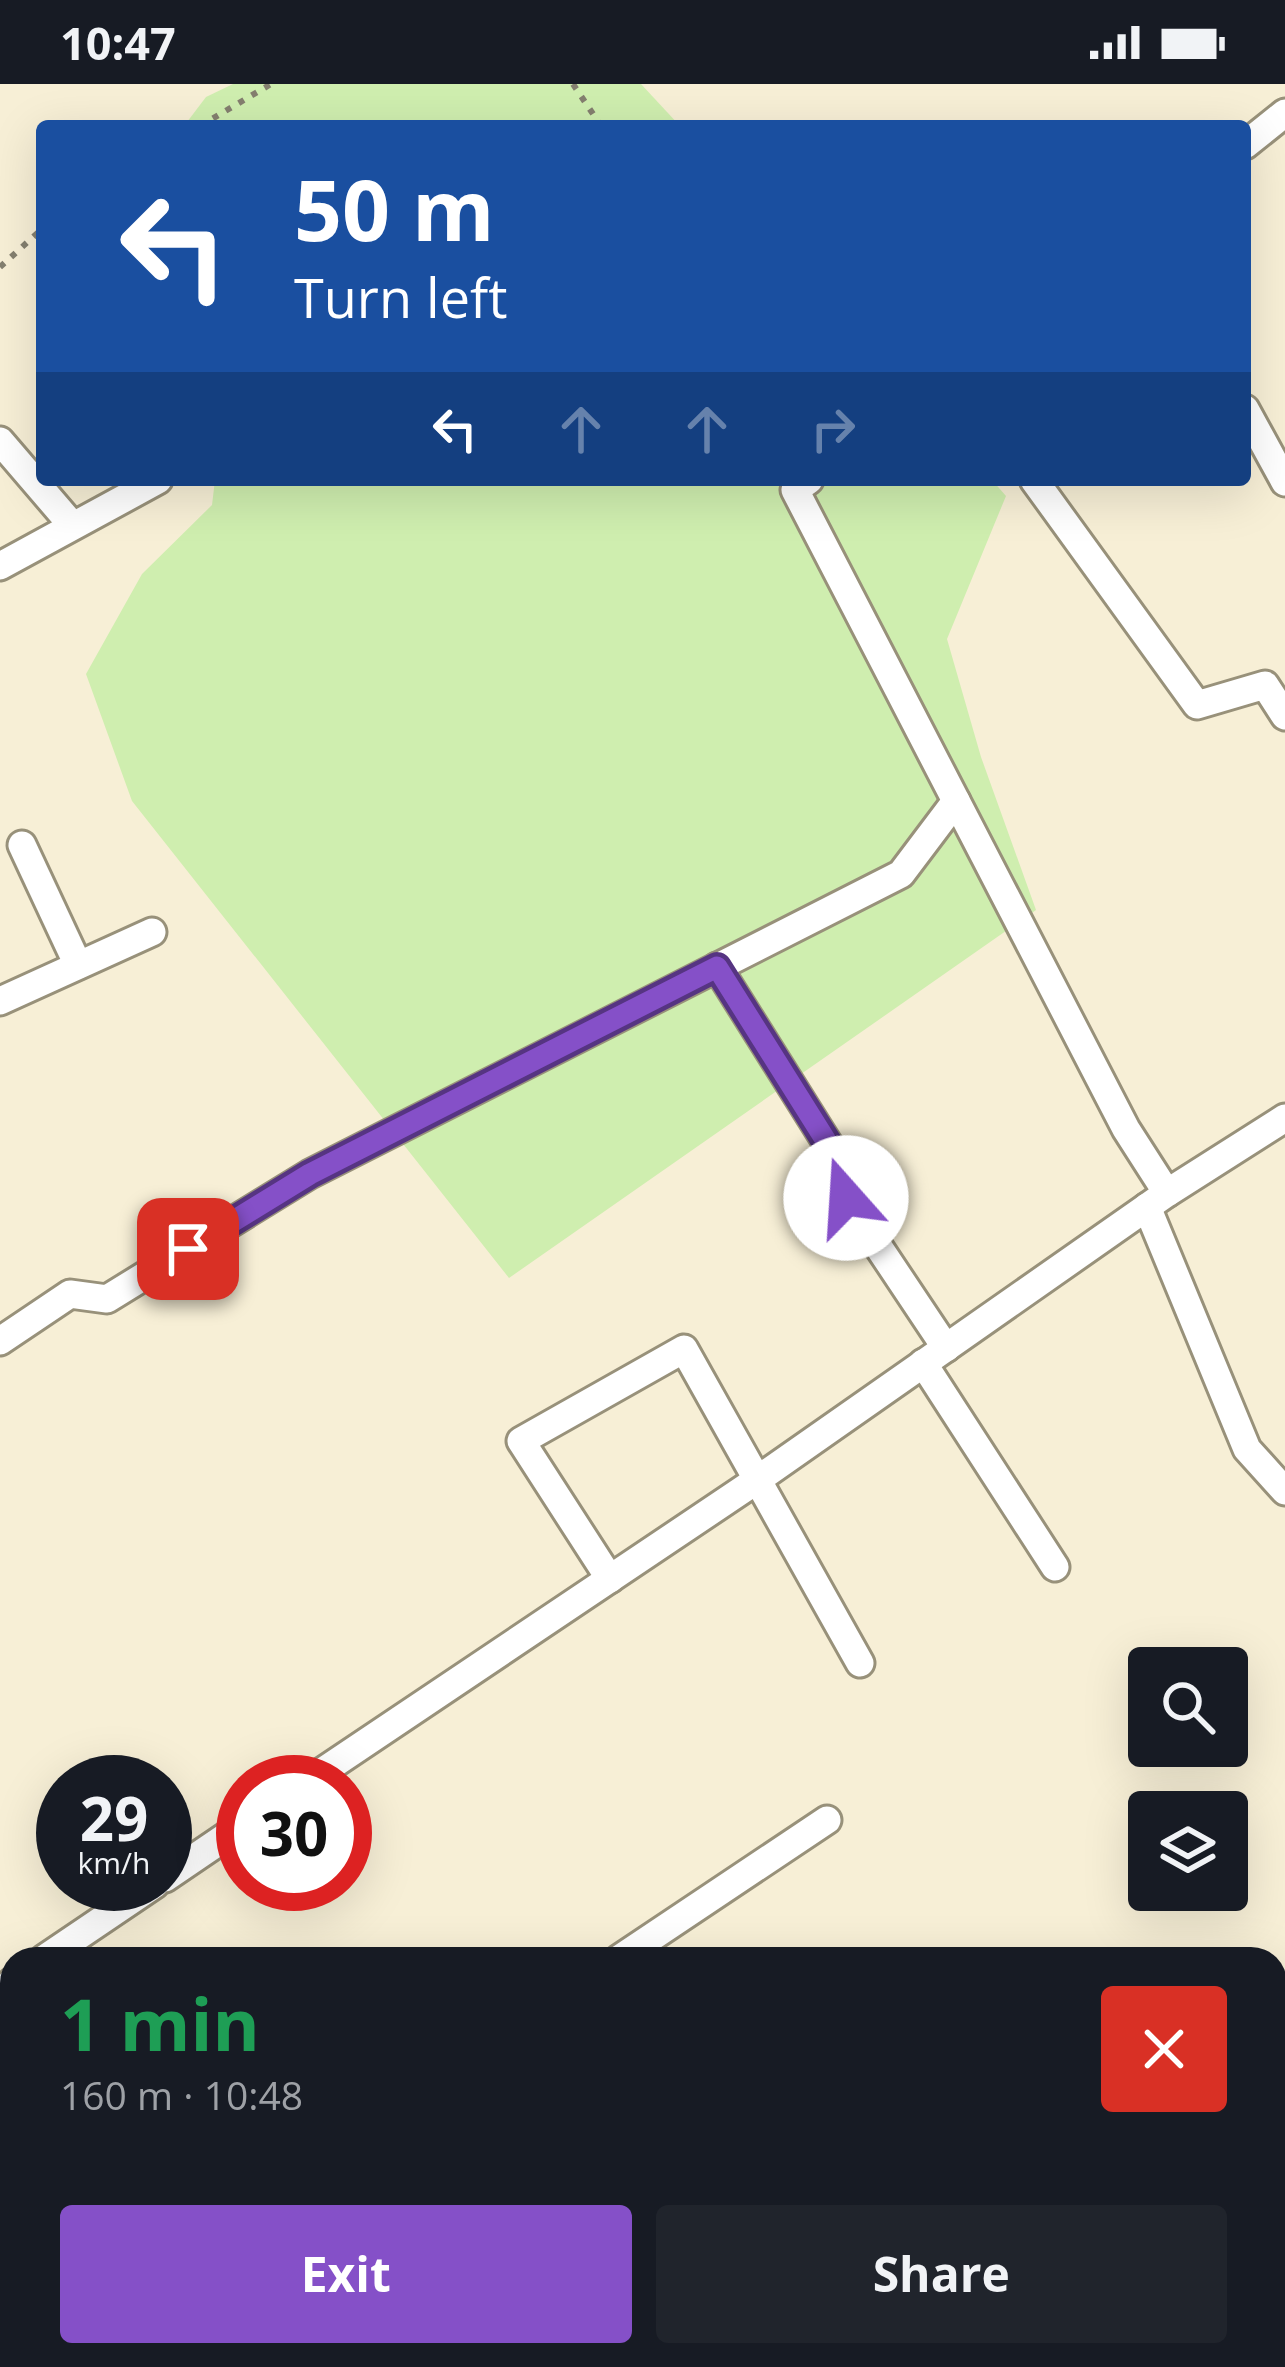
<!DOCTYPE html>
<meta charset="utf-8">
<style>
:root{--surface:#171b24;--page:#20242c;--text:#f1f3f6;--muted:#9ea1a6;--accent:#8550c8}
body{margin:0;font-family:"Open Sans",sans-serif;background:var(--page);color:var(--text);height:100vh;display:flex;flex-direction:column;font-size:45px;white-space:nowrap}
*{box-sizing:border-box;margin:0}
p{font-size:39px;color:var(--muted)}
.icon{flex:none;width:66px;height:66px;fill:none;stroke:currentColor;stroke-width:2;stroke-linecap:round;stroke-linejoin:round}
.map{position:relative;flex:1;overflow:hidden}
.details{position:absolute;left:0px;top:1863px;width:1287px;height:420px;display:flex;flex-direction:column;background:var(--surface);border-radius:36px 36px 0 0;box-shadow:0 12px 48px #0002}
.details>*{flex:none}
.guide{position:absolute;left:36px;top:36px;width:1215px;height:366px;border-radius:12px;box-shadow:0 12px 48px #0002;background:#1a4fa0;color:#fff;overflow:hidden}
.controls{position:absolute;left:1128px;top:1563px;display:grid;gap:24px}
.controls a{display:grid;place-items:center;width:120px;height:120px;border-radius:12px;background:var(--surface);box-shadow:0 12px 48px #0002;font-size:60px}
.speed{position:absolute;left:36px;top:1671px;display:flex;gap:24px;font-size:60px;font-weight:700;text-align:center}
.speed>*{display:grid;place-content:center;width:156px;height:156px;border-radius:50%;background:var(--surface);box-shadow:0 12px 48px #0002;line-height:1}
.speed small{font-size:30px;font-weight:400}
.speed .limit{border:18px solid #d22;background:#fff;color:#111}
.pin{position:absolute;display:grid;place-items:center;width:102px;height:102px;color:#fff;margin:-51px;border-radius:24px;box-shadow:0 6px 18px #0006}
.me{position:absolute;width:132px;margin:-66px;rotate:341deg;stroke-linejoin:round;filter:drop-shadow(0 0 9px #0008)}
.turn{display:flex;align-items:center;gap:42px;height:252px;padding:0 60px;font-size:54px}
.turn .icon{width:156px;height:156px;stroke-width:2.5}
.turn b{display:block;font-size:84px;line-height:102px}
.lanes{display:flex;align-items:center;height:114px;padding:0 60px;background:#0003;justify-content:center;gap:60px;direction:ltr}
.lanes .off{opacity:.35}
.round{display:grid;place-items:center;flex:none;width:126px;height:126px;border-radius:12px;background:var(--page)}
.head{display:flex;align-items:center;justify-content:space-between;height:204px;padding:0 60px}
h1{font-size:72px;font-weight:700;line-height:90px;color:#1e9e55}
.action{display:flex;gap:24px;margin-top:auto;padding:24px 60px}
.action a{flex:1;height:138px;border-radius:12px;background:var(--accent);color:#fff;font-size:48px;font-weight:700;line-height:138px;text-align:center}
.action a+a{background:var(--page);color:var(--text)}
.status{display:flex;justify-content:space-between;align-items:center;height:84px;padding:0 60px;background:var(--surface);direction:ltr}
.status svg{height:33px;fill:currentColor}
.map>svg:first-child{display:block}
.green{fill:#cfeeaf}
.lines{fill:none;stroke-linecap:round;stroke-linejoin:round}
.service-casing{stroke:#98917a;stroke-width:20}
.minor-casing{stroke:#98917a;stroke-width:33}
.path{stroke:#847f6f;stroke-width:6;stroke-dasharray:6 9;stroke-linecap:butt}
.service{stroke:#fff;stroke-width:14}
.minor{stroke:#fff;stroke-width:27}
.route-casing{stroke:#563482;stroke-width:30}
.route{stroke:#8550c8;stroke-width:21}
</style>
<div class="status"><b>10:47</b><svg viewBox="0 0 49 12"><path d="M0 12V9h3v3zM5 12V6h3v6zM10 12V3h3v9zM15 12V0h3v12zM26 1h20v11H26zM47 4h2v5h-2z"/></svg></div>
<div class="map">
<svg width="1285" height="2283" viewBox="0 0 1285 2283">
<rect width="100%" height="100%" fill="#f7efd6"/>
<g class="green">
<polygon points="233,0 641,0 680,42 184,42 206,13"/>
<polygon points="215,396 992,396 1006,412 947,555 981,673 1036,826 509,1194 132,717 86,590 142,490 212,421"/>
<polygon points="119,2271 664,2271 672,2283 110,2283"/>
</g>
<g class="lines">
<g class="service-casing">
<polyline id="service" points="1275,1929 1285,1920"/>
</g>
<g class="minor-casing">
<g id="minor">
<polyline points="1245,61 1285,29"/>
<polyline points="1245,325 1285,398"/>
<polyline points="0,357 72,441"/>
<polyline points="809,396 795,406 1126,1045 1167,1109"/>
<polyline points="1034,396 1197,621 1265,601 1285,632"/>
<polyline points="0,482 158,396"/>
<polyline points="22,761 78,881"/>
<polyline points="717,883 828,1060 846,1114 946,1264"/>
<polyline points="0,917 152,848"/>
<polyline points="1147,1123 1247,1365 1285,1407"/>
<polyline points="0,1257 70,1210 107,1215 310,1090 901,790 956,717"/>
<polyline points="923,1279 1055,1483"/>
<polyline points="610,1495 521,1357 684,1265 860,1579"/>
<polyline points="307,1698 757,1396 1167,1109 1285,1034"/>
<polyline points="165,1794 243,1741"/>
<polyline points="44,1875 155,1800"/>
<polyline points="619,1875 827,1736"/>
<polyline points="0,1911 12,1898"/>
<polyline points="683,2271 691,2283"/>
</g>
</g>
<g class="path">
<polyline points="573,0 601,42"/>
<polyline points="200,42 271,0"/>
<polyline points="0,183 42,145"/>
</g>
<use href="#service" class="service"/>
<use href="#minor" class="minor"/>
</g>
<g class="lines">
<g class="route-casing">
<polyline id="route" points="188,1165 310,1090 717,883 828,1060 846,1114"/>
</g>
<use href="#route" class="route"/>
</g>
</svg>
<div class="controls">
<a><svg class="icon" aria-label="search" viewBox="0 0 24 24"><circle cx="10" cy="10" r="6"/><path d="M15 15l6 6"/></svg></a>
<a><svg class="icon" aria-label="layers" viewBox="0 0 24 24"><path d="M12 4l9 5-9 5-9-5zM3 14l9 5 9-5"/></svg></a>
</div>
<div class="speed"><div>29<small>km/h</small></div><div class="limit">30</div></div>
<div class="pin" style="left:188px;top:1165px;background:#d93025"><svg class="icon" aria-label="arrive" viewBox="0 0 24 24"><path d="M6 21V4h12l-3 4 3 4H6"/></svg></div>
<svg class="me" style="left:846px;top:1114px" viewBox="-20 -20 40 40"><circle r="19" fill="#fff"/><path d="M0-13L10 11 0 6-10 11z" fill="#8550c8"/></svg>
<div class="guide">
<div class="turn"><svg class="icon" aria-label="left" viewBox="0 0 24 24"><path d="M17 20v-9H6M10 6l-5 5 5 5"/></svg><div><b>50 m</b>Turn left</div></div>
<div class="lanes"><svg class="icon" aria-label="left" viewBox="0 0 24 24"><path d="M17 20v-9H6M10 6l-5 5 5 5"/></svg><svg class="icon off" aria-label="ahead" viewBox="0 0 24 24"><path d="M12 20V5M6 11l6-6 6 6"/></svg><svg class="icon off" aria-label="ahead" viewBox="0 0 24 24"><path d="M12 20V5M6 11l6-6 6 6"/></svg><svg class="icon off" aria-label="right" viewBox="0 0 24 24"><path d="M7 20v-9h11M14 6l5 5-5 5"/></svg></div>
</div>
<section class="details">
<div class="head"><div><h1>1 min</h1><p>160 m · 10:48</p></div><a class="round" style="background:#d93025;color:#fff"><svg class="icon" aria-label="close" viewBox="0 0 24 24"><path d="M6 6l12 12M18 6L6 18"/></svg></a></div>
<div class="action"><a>Exit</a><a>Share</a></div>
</section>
</div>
